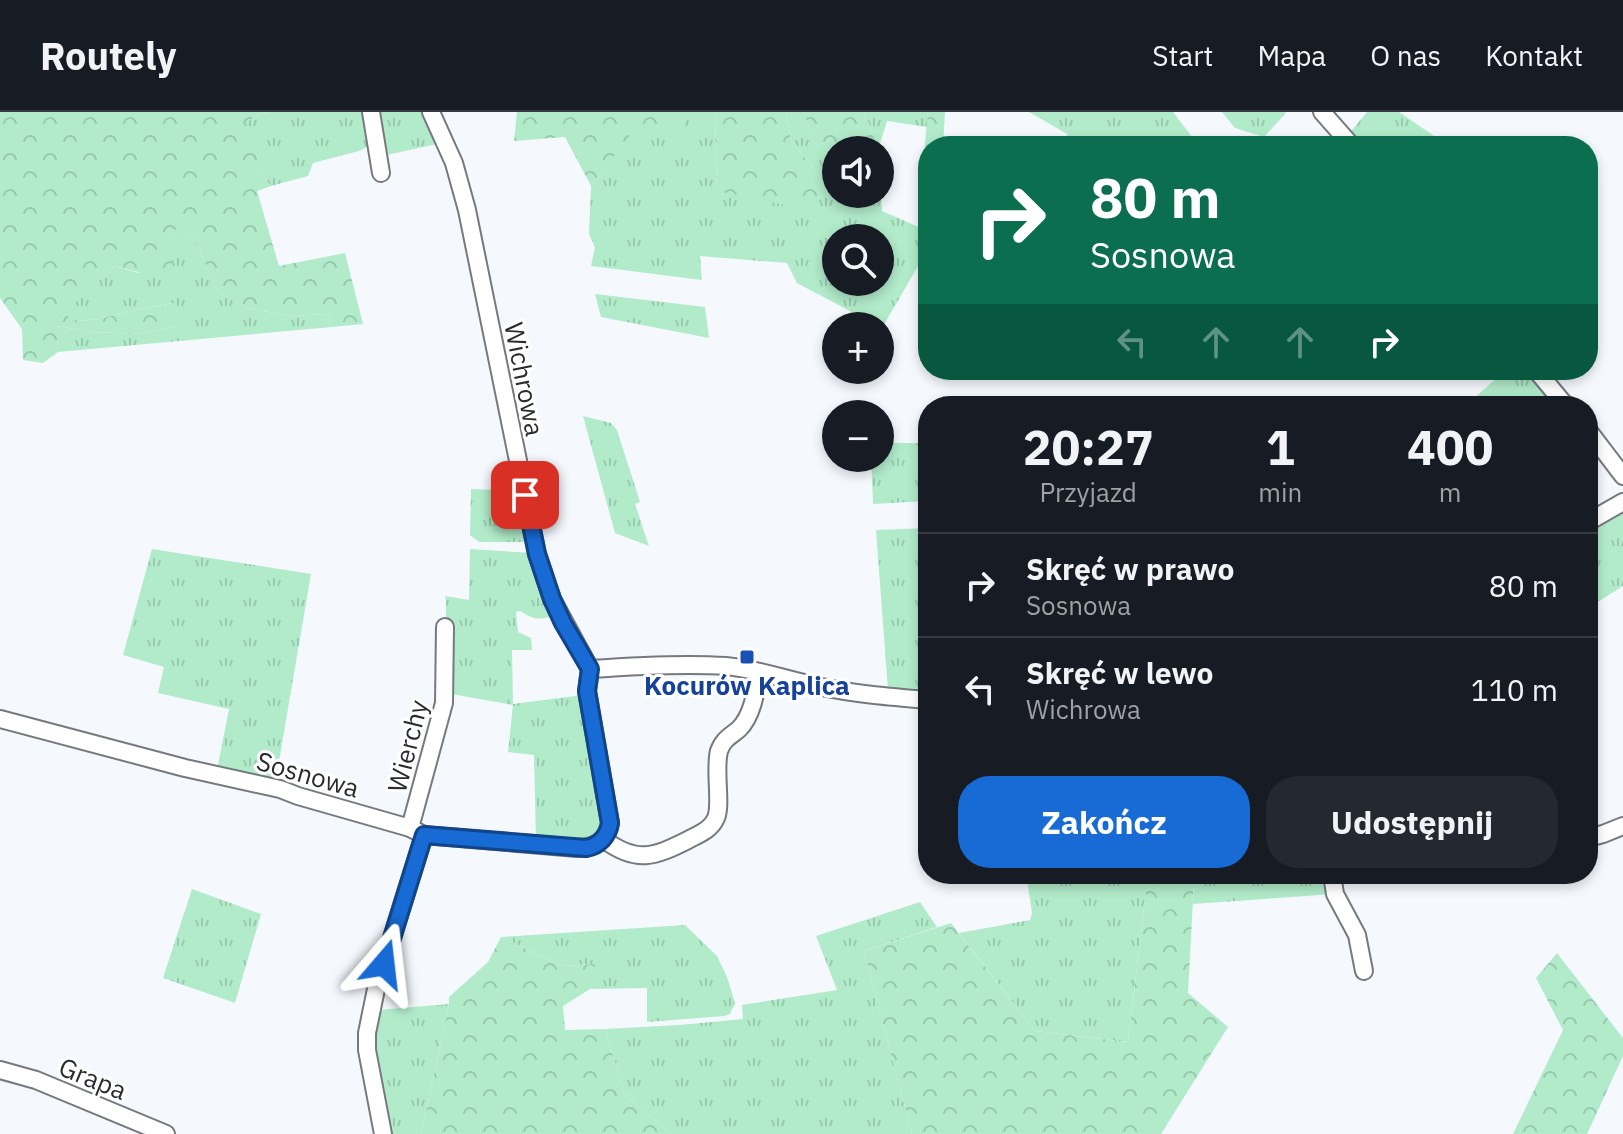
<!DOCTYPE html>
<html lang="pl">
<meta charset="utf-8">
<style>
:root{--surface:#171b24;--page:#242831;--text:#f1f3f6;--muted:#9ea1a6;--line:#363941;--accent:#186ad4}
body{margin:0;font-family:"IBM Plex Sans",sans-serif;background:var(--page);color:var(--text);height:100vh;display:flex;flex-direction:column;font-size:30px;white-space:nowrap}
*{box-sizing:border-box;margin:0}
p{font-size:26px;color:var(--muted)}
.icon{flex:none;width:44px;height:44px;fill:none;stroke:currentColor;stroke-width:2;stroke-linecap:round;stroke-linejoin:round}
.map{position:relative;flex:1;overflow:hidden}
.sheet{position:absolute;left:918px;top:284px;width:680px;height:488px;display:flex;flex-direction:column;background:var(--surface);border-radius:32px;box-shadow:0 4px 12px #0003}
.sheet>*{flex:none}
.top-card{position:absolute;left:918px;top:24px;width:680px;height:244px;border-radius:32px;box-shadow:0 4px 12px #0003;background:#0b6e4f;color:#fff;overflow:hidden}
.controls{position:absolute;left:822px;top:24px;display:grid;gap:16px}
.controls a{display:grid;place-items:center;width:72px;height:72px;border-radius:50%;background:var(--surface);box-shadow:0 4px 12px #0003;font-size:40px}
.pin{position:absolute;display:grid;place-items:center;width:68px;height:68px;color:#fff;margin:-34px;border-radius:16px;box-shadow:0 4px 12px #0006}
.me{position:absolute;width:88px;margin:-44px;rotate:17deg;stroke-linejoin:round;filter:drop-shadow(0 0 6px #0008)}
.turn{display:flex;align-items:center;gap:28px;height:168px;padding:0 40px;font-size:36px}
.turn .icon{width:104px;height:104px;stroke-width:2.5}
.turn b{display:block;font-size:56px;line-height:68px}
.lanes{display:flex;align-items:center;height:76px;padding:0 40px;background:#0003;justify-content:center;gap:40px;direction:ltr}
.lanes .off{opacity:.35}
.eta{display:flex;justify-content:space-evenly;align-items:center;height:136px;text-align:center}
.eta b{font-size:48px;font-weight:700;line-height:56px}
.action{display:flex;gap:16px;margin-top:auto;padding:16px 40px}
.action a{flex:1;height:92px;border-radius:32px;background:var(--accent);color:#fff;font-size:32px;font-weight:700;line-height:92px;text-align:center}
.action a+a{background:var(--page);color:var(--text)}
ul{padding:0;list-style:none}
li{display:flex;align-items:center;gap:24px;height:104px;padding:0 40px;border-top:2px solid var(--line)}
li div{flex:1}
li b{display:block;font-size:30px}
li em{font-style:normal}
header{display:flex;align-items:center;gap:48px;box-sizing:border-box;height:112px;padding:0 40px;background:var(--surface);border-bottom:2px solid var(--line)}
header strong{font-size:38px}
nav{display:flex;gap:44px;margin-inline-start:auto;font-size:28px}
.map>svg:first-child{display:block}
.grass{fill:url(#grass-tufts);fill-rule:evenodd}
.forest{fill:url(#forest-crowns)}
.lines{fill:none;stroke-linecap:round;stroke-linejoin:round}
.minor-casing{stroke:#76797e;stroke-width:20}
.minor{stroke:#fff;stroke-width:16}
.route-casing{stroke:#10458a;stroke-width:20}
.route{stroke:#186ad4;stroke-width:14}
.transit-dot{fill:#1a4fb4;stroke:#fff;stroke-width:3}
.labels{text-anchor:middle;dominant-baseline:central;stroke-width:6;stroke-linejoin:round;paint-order:stroke}
.street-label{font-size:26px;fill:#292b2d;stroke:#fff}
.transit-label{font-size:26px;font-weight:bold;fill:#164399;stroke:#fff}
</style>
<header>
<strong>Routely</strong>
<nav><a>Start</a><a>Mapa</a><a>O nas</a><a>Kontakt</a></nav>
</header>
<div class="map">
<svg width="1623" height="1022" viewBox="0 0 1623 1022">
<defs>
<pattern id="grass-tufts" width="24" height="20" patternUnits="userSpaceOnUse" patternTransform="scale(2)"><rect width="24" height="20" fill="#b1ebca"/><path d="M3 7l-1-3M5 7V3M7 7l1-3M15 17l-1-3M17 17v-4M19 17l1-3" fill="none" stroke="#98caae"/></pattern>
<pattern id="forest-crowns" width="20" height="18" patternUnits="userSpaceOnUse" patternTransform="scale(2)"><rect width="20" height="18" fill="#b1ebca"/><path d="M2 6a3 3 0 1 1 6 0M12 15a3 3 0 1 1 6 0" fill="none" stroke="#98caae"/></pattern>
</defs>
<rect width="100%" height="100%" fill="#f5f9fe"/>
<g class="grass">
<polygon points="269,0 368,0 369,34 359,39 313,51 308,64 271,74 260,62 238,16 260,1"/>
<polygon points="375,0 428,0 442,31 382,44"/>
<path d="M683,0H715L717,79L829,77L791,28L786,0H803L815,31L836,53V82H880V66L882,99L928,119V137L882,216L797,171L787,151L700,144L702,168L591,154L595,135L589,122L591,74L630,22H683ZM836,126H880V170H836Z"/>
<polygon points="864,0 928,0 927,15 887,9 878,38 876,38 878,35"/>
<polygon points="1029,0 1173,0 1199,34 1069,34 1067,22"/>
<polygon points="1222,0 1285,0 1286,1 1264,25 1235,16"/>
<polygon points="1367,0 1399,0 1449,34 1356,34 1347,24"/>
<polygon points="177,115 195,127 217,179 246,196 292,204 328,202 332,215 58,240 56,214 93,220 142,222 176,214 173,191 129,199 100,207 78,209 62,202 115,154 139,161"/>
<polygon points="595,182 705,195 709,226 601,205"/>
<polygon points="1506,258 1534,258 1563,294 1465,294"/>
<polygon points="583,304 611,311 617,318 640,390 635,392 649,434 615,421"/>
<polygon points="880,331 928,331 928,389 873,392 871,346 880,346"/>
<polygon points="471,377 520,379 529,430 479,430 470,423"/>
<polygon points="1623,393 1623,474 1588,496 1588,415"/>
<polygon points="928,416 928,556 924,581 888,579 876,418"/>
<polygon points="152,437 311,462 275,673 217,658 229,597 158,581 164,555 123,543"/>
<path d="M470,437L533,441L554,504C537,508 535,508 520,499L516,500L518,520L531,526L532,538H512L513,592L583,583L605,711L593,728H536L534,643L508,640L513,593L446,581V489L445,484L469,488Z"/>
<polygon points="1026,762 1170,762 1171,765 1146,779 1128,930 1035,919 959,821 1030,808 1032,801"/>
<polygon points="1250,762 1330,762 1334,782 1193,792 1194,769"/>
<polygon points="192,777 261,802 235,891 163,866"/>
<polygon points="920,790 937,815 864,839 912,1022 671,1022 625,984 605,917 680,913 743,907 742,893 837,878 816,824"/>
<polygon points="685,813 717,844 727,865 735,891 730,902 724,904 647,910 647,876 590,877 594,852 562,854 501,825"/>
<polygon points="449,892 421,1022 383,1022 371,942 378,898"/>
</g>
<g class="forest">
<polygon points="0,0 269,0 260,1 239,16 263,46 260,62 271,74 257,79 279,154 345,141 363,212 332,215 328,202 292,204 246,196 217,179 195,127 177,116 168,126 172,154 161,166 115,154 63,202 78,209 100,207 129,199 173,191 183,200 176,214 142,222 93,220 57,214 58,240 43,251 23,248 22,217 0,186"/>
<polygon points="517,0 683,0 683,22 630,23 591,74 565,25 514,29"/>
<polygon points="715,0 786,0 791,28 829,77 804,97 717,79"/>
<polygon points="803,0 864,0 878,35 876,38 836,38 836,53 815,31"/>
<polygon points="928,0 945,0 943,34 928,34 928,63 923,50"/>
<polygon points="1171,765 1194,769 1188,881 1228,915 1161,1022 912,1022 864,839 951,811 1035,919 1128,930 1146,779"/>
<polygon points="501,825 562,854 595,852 590,877 563,894 565,918 605,917 625,984 671,1022 421,1022 449,892 449,885 488,850"/>
<polygon points="1557,841 1623,926 1623,944 1587,1022 1513,1022 1563,918 1536,866"/>
</g>
<g class="lines">
<g class="minor-casing">
<g id="minor">
<polyline points="371,0 381,61"/>
<polyline points="1322,0 1352,34"/>
<polyline points="1536,258 1566,294"/>
<polyline points="1588,318 1623,364"/>
<polyline points="1588,410 1623,390"/>
<path d="M590,557C633,554 683,551 726,554C757,557 787,568 817,574C854,582 891,585 928,588"/>
<path d="M0,607L185,656L280,677L298,684L410,716L424,723L577,736C595,736 607,729 610,711L587,579L590,557L552,487L537,442L467,98L454,51L431,0"/>
<polyline points="410,716 444,591 445,515"/>
<polyline points="1588,726 1603,722 1623,714"/>
<path d="M603,727C637,752 654,745 688,728C699,722 711,718 716,706C722,692 714,659 719,639C723,627 731,624 739,617C753,603 756,578 759,560"/>
<polyline points="1332,762 1335,782 1357,823 1364,859"/>
<polyline points="0,958 36,968 166,1022"/>
<polyline points="383,1022 367,938 367,921 376,877 424,723"/>
</g>
</g>
<use href="#minor" class="minor"/>
</g>
<g class="lines">
<g class="route-casing">
<path id="route" d="M384,852L424,723L586,736C599,734 608,724 610,711L587,579L590,557L563,511L552,487L537,442L525,383"/>
</g>
<use href="#route" class="route"/>
</g>
<rect class="transit-dot" x="739" y="537" width="16" height="16" rx="4"/>
<g class="labels">
<g class="street-label">
<text transform="translate(525 267) rotate(79)">Wichrowa</text>
<text transform="translate(407 634) rotate(-76)">Wierchy</text>
<text transform="translate(308 662) rotate(16)">Sosnowa</text>
<text transform="translate(93 966) rotate(22)">Grapa</text>
</g>
<g class="transit-label">
<text x="747" y="573">Kocurów Kaplica</text>
</g>
</g>
</svg>
<div class="controls">
<a><svg class="icon" aria-label="sound" viewBox="0 0 24 24"><path d="M4 9h4l5-4v14l-5-4H4zM17 9q2 3 0 6"/></svg></a>
<a><svg class="icon" aria-label="search" viewBox="0 0 24 24"><circle cx="10" cy="10" r="6"/><path d="M15 15l6 6"/></svg></a>
<a>+</a>
<a>−</a>
</div>
<div class="pin" style="left:525px;top:383px;background:#d93025"><svg class="icon" aria-label="arrive" viewBox="0 0 24 24"><path d="M6 21V4h12l-3 4 3 4H6"/></svg></div>
<svg class="me" style="left:384px;top:852px" viewBox="-20 -20 40 40"><path d="M0-17L14 15 0 8-14 15z" fill="#186ad4" stroke="#fff" stroke-width="4"/></svg>
<div class="top-card">
<div class="turn"><svg class="icon" aria-label="right" viewBox="0 0 24 24"><path d="M7 20v-9h11M14 6l5 5-5 5"/></svg><div><b>80 m</b>Sosnowa</div></div>
<div class="lanes"><svg class="icon off" aria-label="left" viewBox="0 0 24 24"><path d="M17 20v-9H6M10 6l-5 5 5 5"/></svg><svg class="icon off" aria-label="ahead" viewBox="0 0 24 24"><path d="M12 20V5M6 11l6-6 6 6"/></svg><svg class="icon off" aria-label="ahead" viewBox="0 0 24 24"><path d="M12 20V5M6 11l6-6 6 6"/></svg><svg class="icon" aria-label="right" viewBox="0 0 24 24"><path d="M7 20v-9h11M14 6l5 5-5 5"/></svg></div>
</div>
<section class="sheet">
<div class="eta">
<div><b>20:27</b><p>Przyjazd</p></div>
<div><b>1</b><p>min</p></div>
<div><b>400</b><p>m</p></div>
</div>
<ul>
<li><svg class="icon" aria-label="right" viewBox="0 0 24 24"><path d="M7 20v-9h11M14 6l5 5-5 5"/></svg><div><b>Skręć w prawo</b><p>Sosnowa</p></div><em>80 m</em></li>
<li><svg class="icon" aria-label="left" viewBox="0 0 24 24"><path d="M17 20v-9H6M10 6l-5 5 5 5"/></svg><div><b>Skręć w lewo</b><p>Wichrowa</p></div><em>110 m</em></li>
</ul>
<div class="action"><a>Zakończ</a><a>Udostępnij</a></div>
</section>
</div>
